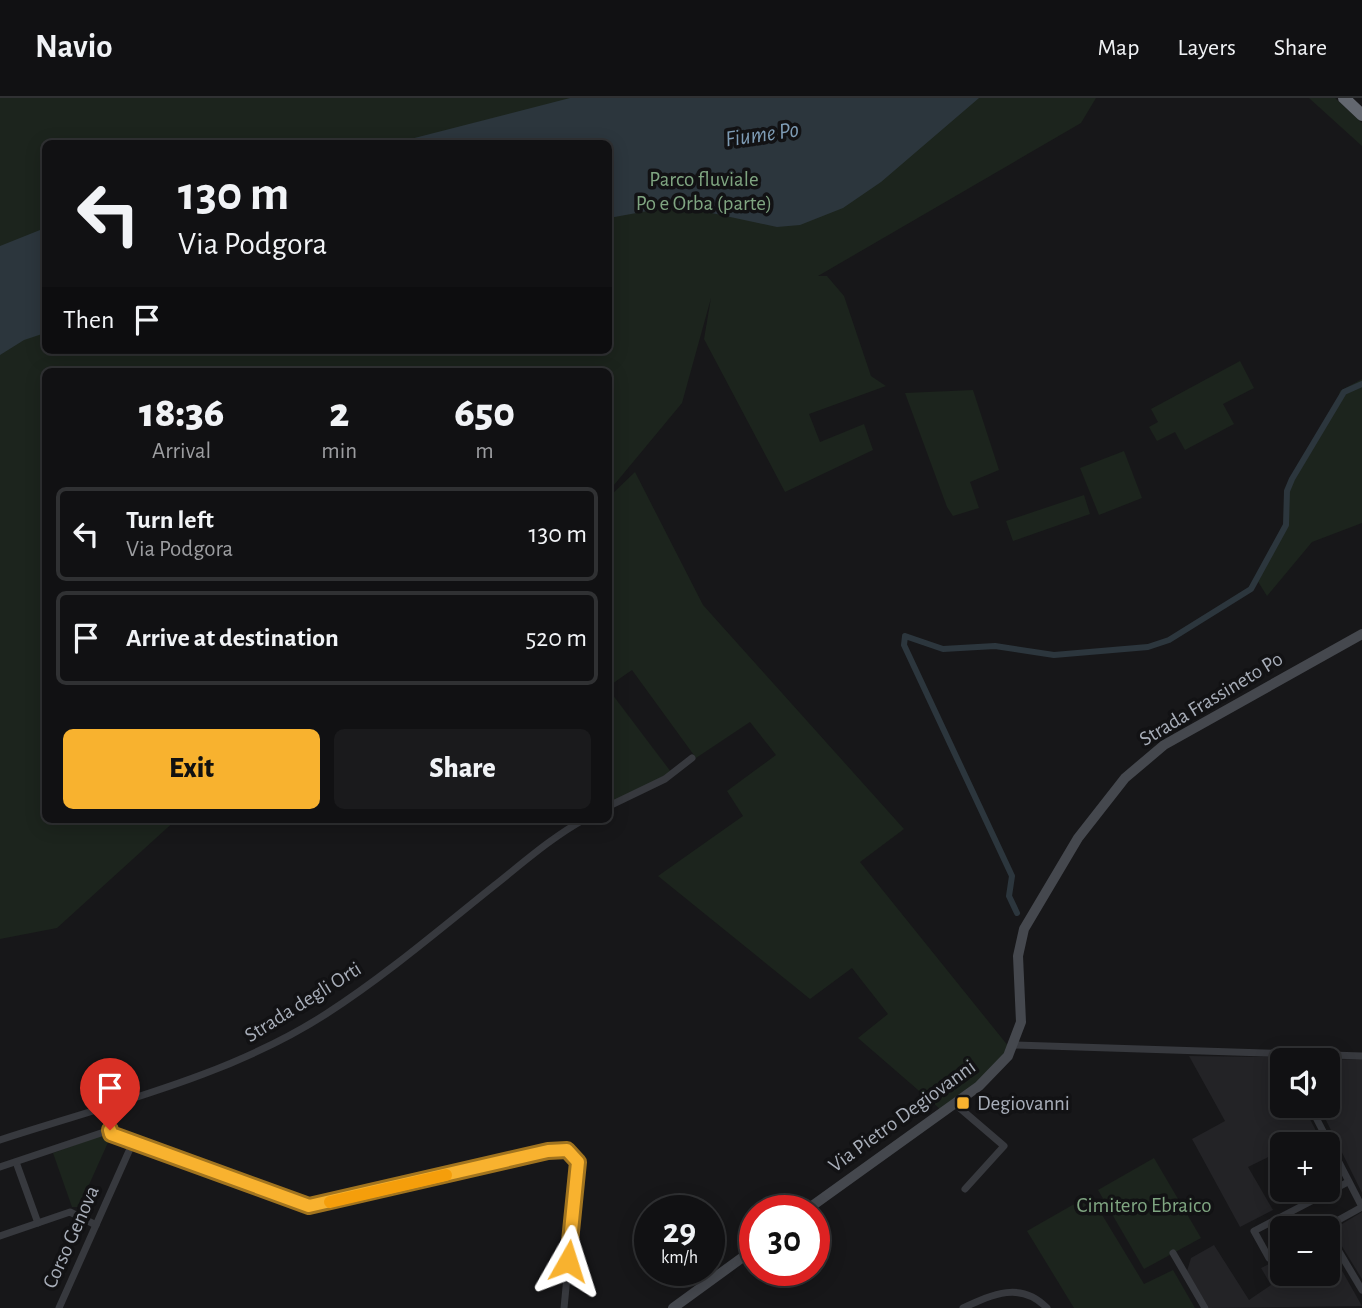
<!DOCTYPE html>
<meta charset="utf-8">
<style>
:root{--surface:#111113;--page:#1a1a1c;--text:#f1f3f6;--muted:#9c9da0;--line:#303133;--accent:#f8b22f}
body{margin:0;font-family:"Alegreya Sans",sans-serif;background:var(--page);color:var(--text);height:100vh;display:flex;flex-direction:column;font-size:26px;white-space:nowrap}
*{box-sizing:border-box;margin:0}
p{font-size:23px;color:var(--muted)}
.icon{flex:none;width:38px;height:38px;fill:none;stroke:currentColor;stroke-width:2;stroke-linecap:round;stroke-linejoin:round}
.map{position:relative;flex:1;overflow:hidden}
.side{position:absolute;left:42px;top:270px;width:570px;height:455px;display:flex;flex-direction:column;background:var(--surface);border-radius:10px;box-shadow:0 4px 18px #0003,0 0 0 2px var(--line)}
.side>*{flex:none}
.banner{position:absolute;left:42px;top:42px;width:570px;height:214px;border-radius:10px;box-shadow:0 4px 18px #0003,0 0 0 2px var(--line);background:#111113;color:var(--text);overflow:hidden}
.tools{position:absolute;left:1270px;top:950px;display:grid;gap:14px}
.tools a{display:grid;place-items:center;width:70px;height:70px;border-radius:10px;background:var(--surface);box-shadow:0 4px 18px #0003,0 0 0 2px var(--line);font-size:35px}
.speed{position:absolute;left:634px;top:1097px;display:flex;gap:14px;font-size:35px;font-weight:700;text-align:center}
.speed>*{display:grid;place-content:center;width:91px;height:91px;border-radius:50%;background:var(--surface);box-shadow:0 4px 18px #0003,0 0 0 2px var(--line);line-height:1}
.speed small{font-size:18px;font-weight:400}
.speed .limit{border:10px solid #d22;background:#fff;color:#111}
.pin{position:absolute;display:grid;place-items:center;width:60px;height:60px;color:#fff;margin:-72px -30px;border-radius:50% 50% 50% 0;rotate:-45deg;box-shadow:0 0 7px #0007}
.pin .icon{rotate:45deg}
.me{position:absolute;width:77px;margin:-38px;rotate:6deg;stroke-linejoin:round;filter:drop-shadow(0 0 5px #0008)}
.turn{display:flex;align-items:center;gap:24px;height:147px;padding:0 21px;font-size:32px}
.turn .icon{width:91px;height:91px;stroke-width:2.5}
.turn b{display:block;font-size:49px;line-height:60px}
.then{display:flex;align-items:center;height:66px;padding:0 21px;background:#0003;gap:14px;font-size:26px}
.eta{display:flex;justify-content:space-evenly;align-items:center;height:119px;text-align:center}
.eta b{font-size:42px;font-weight:800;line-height:49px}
.button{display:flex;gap:14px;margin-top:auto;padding:14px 21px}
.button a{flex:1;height:80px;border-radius:10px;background:var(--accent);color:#111;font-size:28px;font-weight:800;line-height:80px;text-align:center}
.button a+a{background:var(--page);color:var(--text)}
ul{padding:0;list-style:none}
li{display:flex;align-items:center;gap:21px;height:94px;margin:0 14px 10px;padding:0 7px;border:4px solid var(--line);border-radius:10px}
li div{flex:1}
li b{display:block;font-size:26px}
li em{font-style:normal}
header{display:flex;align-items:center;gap:42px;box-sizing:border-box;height:98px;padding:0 35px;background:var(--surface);border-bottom:2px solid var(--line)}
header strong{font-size:33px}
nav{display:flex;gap:38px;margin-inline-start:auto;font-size:24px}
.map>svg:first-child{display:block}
.built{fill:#232326}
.green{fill:#1c241d;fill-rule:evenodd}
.water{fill:#2c363d}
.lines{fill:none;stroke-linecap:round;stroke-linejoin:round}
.canal{stroke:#2c363d;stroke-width:6}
.street{stroke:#37393e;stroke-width:7}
.secondary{stroke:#45484e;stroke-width:10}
.highway{stroke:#63676f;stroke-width:12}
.route-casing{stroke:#a1741f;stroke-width:18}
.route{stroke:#f8b22f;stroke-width:12}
.slow{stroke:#f59e0b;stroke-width:12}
.poi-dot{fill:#f8b22f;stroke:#121214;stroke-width:2.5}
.labels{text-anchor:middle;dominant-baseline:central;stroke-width:7;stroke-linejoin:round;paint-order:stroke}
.park-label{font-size:21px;fill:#7fa581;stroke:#121214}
.street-label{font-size:21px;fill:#a8aeb9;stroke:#121214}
.poi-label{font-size:21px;fill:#a8aeb9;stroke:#121214;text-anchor:start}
.water-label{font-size:23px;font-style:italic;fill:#7e9cb5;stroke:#121214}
</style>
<header>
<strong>Navio</strong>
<nav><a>Map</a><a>Layers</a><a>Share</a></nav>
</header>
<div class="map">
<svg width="1362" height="1210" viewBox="0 0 1362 1210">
<rect width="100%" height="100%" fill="#171719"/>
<g class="built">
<polygon points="1189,958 1269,959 1282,966 1283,1008 1303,1008 1323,1046 1283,1046 1283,1052 1248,1069 1273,1112 1240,1129 1192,1041 1225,1023"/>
<polygon points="1362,961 1362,1095 1319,1008 1328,1008 1328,962 1311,962"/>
<polygon points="1362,1114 1362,1181 1332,1132"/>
<polygon points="1214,1147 1249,1202 1271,1187 1261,1170 1283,1159 1283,1176 1328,1176 1328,1148 1362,1208 1209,1210 1187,1173 1191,1160"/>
</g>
<g class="green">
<path d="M0,0H1096L1081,25L818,178H827L844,198L871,278L886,288L809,316L820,344L864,326L873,352L785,394L704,241L711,200L682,305L609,393V273H46V721H177L57,830L0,841ZM46,46H609V252H46Z"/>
<polygon points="1309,0 1335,0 1362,25 1362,48"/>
<polygon points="1240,263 1254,290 1223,306 1234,326 1185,352 1175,334 1157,343 1149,329 1158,324 1151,311"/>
<polygon points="1362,281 1362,425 1312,444 1267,498 1257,482 1283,430 1289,410 1288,391 1336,309 1340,293"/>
<polygon points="973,292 999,372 970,384 979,410 953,418 947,409 905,295"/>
<polygon points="1124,353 1142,400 1099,417 1080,370"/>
<polygon points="635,374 703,507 904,731 860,764 1009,949 989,975 940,1011 858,940 888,916 852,870 810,901 658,778 743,718 727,693 776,657 750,624 696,660 632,572 609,588 609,399"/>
<polygon points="1084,397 1090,416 1013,443 1006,423"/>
<polygon points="609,592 671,674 609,709"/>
<polygon points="108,1035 110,1040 79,1109 72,1109 53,1055"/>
<polygon points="1154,1060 1201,1140 1144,1171 1098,1092"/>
<polygon points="1090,1097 1144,1186 1173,1172 1195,1210 1074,1210 1027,1133"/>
</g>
<g class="water">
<polygon points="570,0 979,0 881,84 843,110 800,127 777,129 707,114 664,110 609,120 609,46 395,45"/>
<polygon points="45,130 45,235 24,242 0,257 0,148"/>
</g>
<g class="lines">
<polyline class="canal" points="1017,815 1009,798 1012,778 904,547 905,538 943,551 995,548 1054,557 1148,549 1169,542 1251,491 1286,427 1287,393 1292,381 1344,294 1362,286"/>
<g class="street">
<polyline points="609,708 665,681 692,660"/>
<polyline points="1014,947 1362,958"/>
<polyline points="955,1006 1004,1048 965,1091"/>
<polyline points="1310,1008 1362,1109"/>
<polyline points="101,1009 111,1036 302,1108 316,1107 548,1053 567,1052 578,1064 564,1210"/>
<path d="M0,1042C110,1006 228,979 326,916C385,878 440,831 495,787C524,764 552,739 585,721"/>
<polyline points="16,1064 38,1125"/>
<polyline points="0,1069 110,1032"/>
<polyline points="1324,1130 1362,1109"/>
<polyline points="1328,1135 1362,1192"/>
<polyline points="0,1138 70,1114 96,1127"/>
<polyline points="1283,1153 1269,1160 1254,1133 1348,1084"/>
<polyline points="1173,1155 1205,1210"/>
<polyline points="59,1210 133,1044"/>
<path d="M963,1210C993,1196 1021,1183 1047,1210"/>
</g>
<g class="secondary">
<polyline points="805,1113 979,988 1008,958 1021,924 1018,858 1024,831 1078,740 1125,680 1164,647 1362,536"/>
<polyline points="673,1210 754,1151"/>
</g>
<polyline class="highway" points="1344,0 1362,17"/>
</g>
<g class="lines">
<g class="route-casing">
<polyline id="route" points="110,1032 111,1036 309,1108 548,1053 567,1052 578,1064 568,1163"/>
</g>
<use href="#route" class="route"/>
<polyline class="slow" points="330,1104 446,1077"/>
</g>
<rect class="poi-dot" x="956" y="998" width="14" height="14" rx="3.5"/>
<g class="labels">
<g class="park-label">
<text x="704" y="81">Parco fluviale<tspan x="704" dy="24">Po e Orba (parte)</tspan></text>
<text x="1144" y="1107">Cimitero Ebraico</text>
</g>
<g class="street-label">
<text transform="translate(1211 601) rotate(-31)">Strada Frassineto Po</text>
<text transform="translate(303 904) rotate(-32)">Strada degli Orti</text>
<text transform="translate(902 1018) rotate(-36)">Via Pietro Degiovanni</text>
<text transform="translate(71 1139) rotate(-66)">Corso Genova</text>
</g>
<g class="poi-label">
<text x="977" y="1005">Degiovanni</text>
</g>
<g class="water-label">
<text transform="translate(762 37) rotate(-8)">Fiume Po</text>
</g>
</g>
</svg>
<div class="tools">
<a><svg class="icon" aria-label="sound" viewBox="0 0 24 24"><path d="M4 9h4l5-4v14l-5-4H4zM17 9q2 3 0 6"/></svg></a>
<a>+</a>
<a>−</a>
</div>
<div class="speed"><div>29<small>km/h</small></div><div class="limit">30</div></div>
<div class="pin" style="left:110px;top:1032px;background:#d93025"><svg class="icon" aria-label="arrive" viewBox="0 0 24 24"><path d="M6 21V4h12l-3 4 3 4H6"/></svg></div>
<svg class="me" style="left:568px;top:1163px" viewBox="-20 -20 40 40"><path d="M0-17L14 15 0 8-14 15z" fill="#f8b22f" stroke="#fff" stroke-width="4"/></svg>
<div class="banner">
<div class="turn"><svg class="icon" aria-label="left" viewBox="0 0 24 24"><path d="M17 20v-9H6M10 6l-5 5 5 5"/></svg><div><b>130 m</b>Via Podgora</div></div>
<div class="then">Then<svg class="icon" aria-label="arrive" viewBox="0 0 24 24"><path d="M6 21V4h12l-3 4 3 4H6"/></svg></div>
</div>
<section class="side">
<div class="eta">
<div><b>18:36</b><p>Arrival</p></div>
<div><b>2</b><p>min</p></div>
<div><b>650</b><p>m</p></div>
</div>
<ul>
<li><svg class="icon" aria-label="left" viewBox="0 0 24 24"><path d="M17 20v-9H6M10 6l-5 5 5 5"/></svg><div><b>Turn left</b><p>Via Podgora</p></div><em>130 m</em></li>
<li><svg class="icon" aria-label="arrive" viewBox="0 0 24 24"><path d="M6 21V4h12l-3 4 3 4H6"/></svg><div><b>Arrive at destination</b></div><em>520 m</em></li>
</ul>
<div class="button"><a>Exit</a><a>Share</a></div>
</section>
</div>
